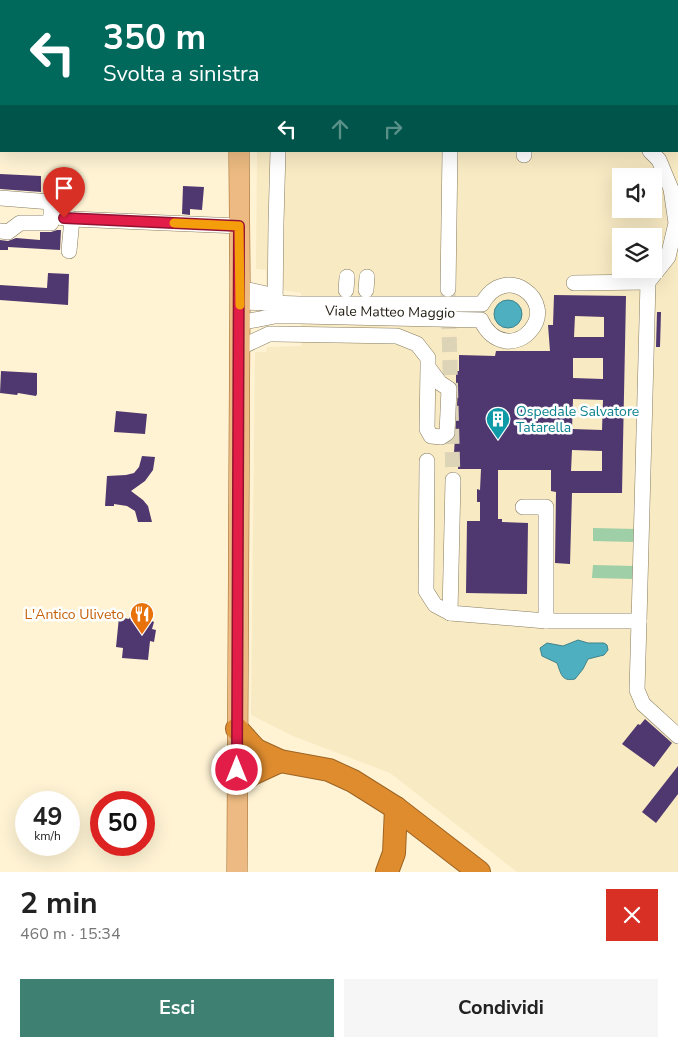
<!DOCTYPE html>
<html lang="it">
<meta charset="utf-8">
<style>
:root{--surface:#fff;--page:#f6f6f6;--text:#222;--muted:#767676;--accent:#3e8172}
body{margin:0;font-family:"Nunito Sans",sans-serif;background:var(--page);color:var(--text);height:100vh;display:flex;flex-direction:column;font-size:19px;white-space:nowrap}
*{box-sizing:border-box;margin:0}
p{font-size:16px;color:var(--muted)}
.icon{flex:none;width:28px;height:28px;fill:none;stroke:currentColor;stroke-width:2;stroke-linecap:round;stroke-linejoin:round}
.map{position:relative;height:872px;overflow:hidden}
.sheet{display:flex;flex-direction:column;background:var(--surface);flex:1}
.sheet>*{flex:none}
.guide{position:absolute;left:0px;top:0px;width:679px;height:152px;box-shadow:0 5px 20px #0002;background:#00695c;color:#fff;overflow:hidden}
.tools{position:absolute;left:612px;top:168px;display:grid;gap:10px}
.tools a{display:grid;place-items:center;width:50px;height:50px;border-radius:0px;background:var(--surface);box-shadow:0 5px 20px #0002;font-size:25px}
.speed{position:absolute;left:15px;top:791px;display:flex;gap:10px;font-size:25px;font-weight:700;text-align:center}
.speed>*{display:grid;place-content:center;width:65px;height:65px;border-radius:50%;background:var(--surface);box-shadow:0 5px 20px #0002;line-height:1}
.speed small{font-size:12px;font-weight:400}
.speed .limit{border:8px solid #d22;background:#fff;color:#111}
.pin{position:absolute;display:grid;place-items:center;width:42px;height:42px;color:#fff;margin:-51px -21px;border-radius:50% 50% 50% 0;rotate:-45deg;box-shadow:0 0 5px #0007}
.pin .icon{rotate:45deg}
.me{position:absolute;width:55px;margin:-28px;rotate:0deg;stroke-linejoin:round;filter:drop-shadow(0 0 4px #0008)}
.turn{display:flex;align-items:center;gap:18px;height:105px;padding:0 20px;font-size:22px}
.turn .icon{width:65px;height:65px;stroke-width:2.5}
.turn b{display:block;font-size:35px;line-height:42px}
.lanes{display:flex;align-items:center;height:48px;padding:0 20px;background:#0003;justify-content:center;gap:25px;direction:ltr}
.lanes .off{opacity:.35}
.round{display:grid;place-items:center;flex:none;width:52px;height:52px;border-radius:0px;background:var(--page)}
.head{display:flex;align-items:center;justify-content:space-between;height:85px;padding:0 20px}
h1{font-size:30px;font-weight:700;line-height:38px}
.button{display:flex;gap:10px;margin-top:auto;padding:10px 20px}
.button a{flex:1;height:58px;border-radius:0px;background:var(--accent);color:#fff;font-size:20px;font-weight:700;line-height:58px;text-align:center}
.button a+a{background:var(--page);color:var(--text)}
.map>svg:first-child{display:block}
.built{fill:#f8eac3;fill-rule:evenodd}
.green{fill:#9ecfa6}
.water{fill:#4eafc0;stroke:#40838b}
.building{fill:#4f386f;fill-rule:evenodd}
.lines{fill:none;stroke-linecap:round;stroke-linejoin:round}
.minor-tunnel{stroke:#ddd3b6;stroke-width:15;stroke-dasharray:15 8;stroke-linecap:butt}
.minor-casing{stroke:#867c60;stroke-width:16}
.major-casing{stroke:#9c6424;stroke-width:21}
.highway-casing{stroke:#9c6424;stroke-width:24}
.minor{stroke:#fff;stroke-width:15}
.major{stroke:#ecba82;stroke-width:20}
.highway{stroke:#df8c2f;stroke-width:22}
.route-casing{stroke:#92132f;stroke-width:12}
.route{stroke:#e11d48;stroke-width:9}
.slow{stroke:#f59e0b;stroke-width:9}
.labels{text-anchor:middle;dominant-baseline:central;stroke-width:5;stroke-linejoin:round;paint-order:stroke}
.street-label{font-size:14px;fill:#1f1b0f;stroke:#fff}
.culture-label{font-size:14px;fill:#0d838f;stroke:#fff;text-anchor:start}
.food-label{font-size:14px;fill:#c56008;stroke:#fff;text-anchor:end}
</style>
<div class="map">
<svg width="678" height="872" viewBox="0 0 678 872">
<rect width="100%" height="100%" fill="#fff3d4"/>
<path class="built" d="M678,108V872H517L390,773L293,736L251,715L255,352H266L267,347L301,346V293L266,287V270L256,269L257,151H678ZM621,176H654V209H621ZM621,236H654V269H621Z"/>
<g class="green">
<polygon points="593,528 636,529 635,542 593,541"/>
<polygon points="593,565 635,566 635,579 592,578"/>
</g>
<g class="water">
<circle cx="508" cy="314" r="14"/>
<path d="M578,640L588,643H604L607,645L608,650L604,655L588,659L583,669L575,679C561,682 561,673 557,663L542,656L540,648L547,643L563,646Z"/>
</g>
<g class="building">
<polygon points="0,174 41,176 41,192 0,189"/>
<polygon points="183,186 204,187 202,210 190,209 190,215 182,214"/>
<polygon points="57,230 61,230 60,250 8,247 8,250 0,250 0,240 8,241 16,238 40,240 40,232 51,232"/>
<polygon points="48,273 69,274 68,305 0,300 0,285 47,288"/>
<path d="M554,295L626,296L622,493H572L570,564L555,563L556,492L551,491V470H498V519H502V522L528,523L527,594L466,593L467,521H480V502H477V489L480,490L481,469H458L459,453H454L458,389L456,383V371H459V355L495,356L496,351H550L548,325H553ZM575,316L604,317V337H574ZM573,358H603V379L573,378ZM573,399L603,400L602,430L572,429ZM572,450L602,451V471H571Z"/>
<polygon points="657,312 661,312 660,347 656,347"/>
<polygon points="1,371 37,373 37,394 36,396 18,393 17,395 0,393"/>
<polygon points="116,411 147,414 145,434 114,432"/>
<polygon points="142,456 155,457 153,470 145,481 131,491 143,500 148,506 152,522 138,522 135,511 127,506 114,504 114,506 105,506 107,476 126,475 134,473 139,467"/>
<polygon points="133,611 154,622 152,629 156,630 154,642 150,641 148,660 122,658 123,648 116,647 119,617 129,619"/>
<polygon points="645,719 672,743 654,767 622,744 638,724 640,725"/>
<polygon points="678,766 678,794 656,823 642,812"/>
</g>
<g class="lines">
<polyline class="minor-tunnel" points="448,291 453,480"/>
<g class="minor-casing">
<g id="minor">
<polyline points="524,155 524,151"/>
<polyline points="0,198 51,202 51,223 20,223 8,232 0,231"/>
<polyline points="51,216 72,219 239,226"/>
<polyline points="69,251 72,219"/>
<polyline points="574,283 648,282"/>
<polyline points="240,288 275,296"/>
<polyline points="448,289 450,151"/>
<polyline points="346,290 347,277"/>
<polyline points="366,290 367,277"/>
<polyline points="275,312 276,223 278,151"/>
<path d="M239,323L275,316H300L481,320C486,331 493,339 506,341C515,342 524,338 530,331C557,301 505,261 482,304H300L240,302"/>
<polyline points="239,348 269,334 275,334 397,336 417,344 428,358 428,367 427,429 431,436 441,437 447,433 449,389 440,383 428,367"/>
<polyline points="427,461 426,591 435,605 450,613"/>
<polyline points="453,480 450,613 546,621 639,621 648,282 668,257 676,223 671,189 659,160 650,151"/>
<polyline points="523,507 546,507 546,621"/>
<polyline points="639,621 637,690 643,704 678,736"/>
</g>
</g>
<g class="major-casing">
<g id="major">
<polyline points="239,1 239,0"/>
<polyline points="237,872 240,284 239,151"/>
</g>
</g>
<g class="highway-casing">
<g id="highway">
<polyline points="237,729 256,750"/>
<polyline points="238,755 248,750 256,750 280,761 329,770 353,781 396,808 479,872"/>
<polyline points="237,784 254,773 280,761"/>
<polyline points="387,872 394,853 396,808"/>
</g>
</g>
<use href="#minor" class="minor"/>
<use href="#major" class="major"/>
<use href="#highway" class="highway"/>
</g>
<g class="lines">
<g class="route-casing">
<polyline id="route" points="64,218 239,226 237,770"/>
</g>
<use href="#route" class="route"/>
<polyline class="slow" points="174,223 239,226 240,305"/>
</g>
<defs>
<g id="building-pin" transform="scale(1.25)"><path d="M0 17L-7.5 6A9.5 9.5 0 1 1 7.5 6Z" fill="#0f9aa8" stroke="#fff"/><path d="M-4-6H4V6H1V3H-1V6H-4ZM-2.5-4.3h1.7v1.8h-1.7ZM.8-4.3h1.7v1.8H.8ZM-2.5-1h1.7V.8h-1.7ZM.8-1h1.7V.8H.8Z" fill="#fff"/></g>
<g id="restaurant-pin" transform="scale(1.25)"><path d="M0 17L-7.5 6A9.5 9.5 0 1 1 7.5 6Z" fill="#e8710a" stroke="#fff"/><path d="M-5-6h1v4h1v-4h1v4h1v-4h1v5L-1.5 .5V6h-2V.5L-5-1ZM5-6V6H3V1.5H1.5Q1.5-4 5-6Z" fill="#fff"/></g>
</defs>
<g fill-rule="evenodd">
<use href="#building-pin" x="498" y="419"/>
<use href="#restaurant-pin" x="142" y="614"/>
</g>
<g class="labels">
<g class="street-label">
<text transform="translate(390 312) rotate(1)">Viale Matteo Maggio</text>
</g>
<g class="culture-label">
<text x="516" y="411">Ospedale Salvatore<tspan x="516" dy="16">Tatarella</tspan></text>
</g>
<g class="food-label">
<text x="124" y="614">L'Antico Uliveto</text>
</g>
</g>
</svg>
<div class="tools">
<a><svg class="icon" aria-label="sound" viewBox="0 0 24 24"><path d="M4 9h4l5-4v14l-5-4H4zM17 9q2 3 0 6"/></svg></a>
<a><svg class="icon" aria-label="layers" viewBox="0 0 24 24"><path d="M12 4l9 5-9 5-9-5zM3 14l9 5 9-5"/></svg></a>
</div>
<div class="speed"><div>49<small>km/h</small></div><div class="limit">50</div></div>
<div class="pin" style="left:64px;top:218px;background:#d93025"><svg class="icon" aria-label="arrive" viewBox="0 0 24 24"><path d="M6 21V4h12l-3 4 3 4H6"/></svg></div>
<svg class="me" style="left:237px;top:770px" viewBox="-20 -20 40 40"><circle r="17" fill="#e11d48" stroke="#fff" stroke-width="3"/><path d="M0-11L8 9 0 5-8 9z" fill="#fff"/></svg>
<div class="guide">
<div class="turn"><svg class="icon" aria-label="left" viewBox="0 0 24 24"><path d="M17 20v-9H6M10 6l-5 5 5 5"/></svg><div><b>350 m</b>Svolta a sinistra</div></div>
<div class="lanes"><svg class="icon" aria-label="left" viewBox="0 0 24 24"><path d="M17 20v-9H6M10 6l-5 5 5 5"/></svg><svg class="icon off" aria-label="ahead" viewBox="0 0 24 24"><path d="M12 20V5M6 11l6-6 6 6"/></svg><svg class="icon off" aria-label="right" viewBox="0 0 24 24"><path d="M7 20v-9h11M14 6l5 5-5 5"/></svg></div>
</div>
</div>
<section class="sheet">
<div class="head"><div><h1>2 min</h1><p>460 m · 15:34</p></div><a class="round" style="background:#d93025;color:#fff"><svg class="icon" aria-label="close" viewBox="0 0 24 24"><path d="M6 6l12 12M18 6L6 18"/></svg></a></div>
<div class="button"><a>Esci</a><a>Condividi</a></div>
</section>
